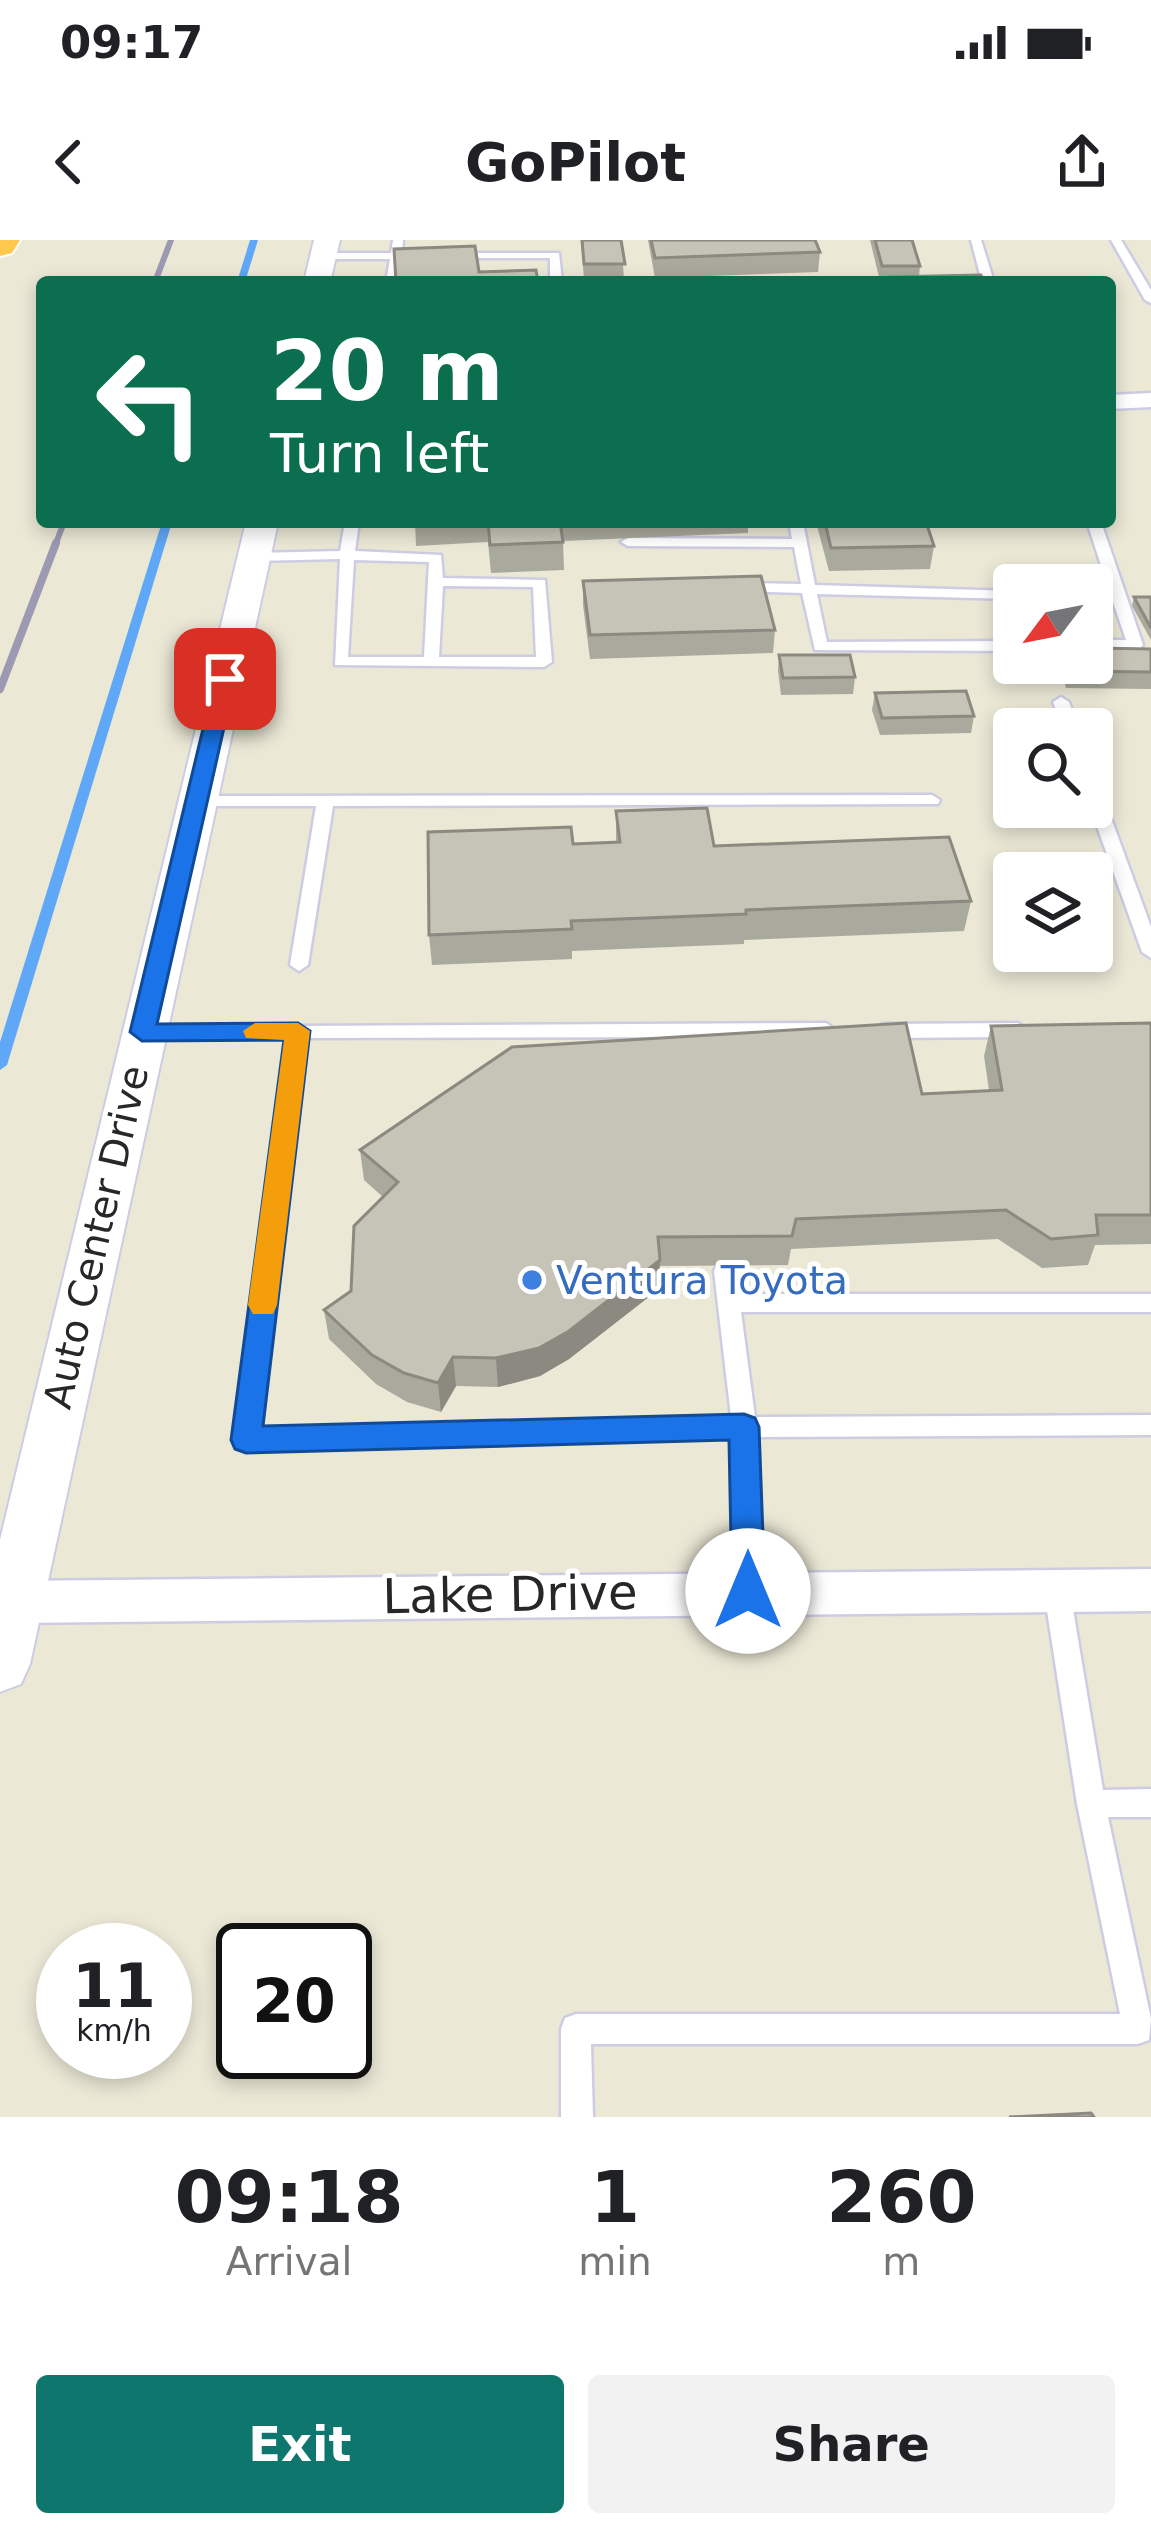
<!DOCTYPE html>
<style>
:root{--surface:#fff;--page:#f2f2f2;--text:#202124;--muted:#757577;--accent:#0f766e}
body{margin:0;font-family:"DejaVu Sans",sans-serif;background:var(--page);color:var(--text);height:100vh;display:flex;flex-direction:column;font-size:45px;white-space:nowrap}
*{box-sizing:border-box;margin:0}
p{font-size:39px;color:var(--muted)}
.icon{flex:none;width:66px;height:66px;fill:none;stroke:currentColor;stroke-width:2;stroke-linecap:round;stroke-linejoin:round}
.map{position:relative;height:1877px;overflow:hidden}
.drawer{display:flex;flex-direction:column;background:var(--surface);flex:1}
.drawer>*{flex:none}
.guide{position:absolute;left:36px;top:36px;width:1080px;height:252px;border-radius:12px;box-shadow:0 6px 18px #0003;background:#0b6e4f;color:#fff;overflow:hidden}
.needle{width:78px;rotate:238deg}
.controls{position:absolute;left:993px;top:324px;display:grid;gap:24px}
.controls a{display:grid;place-items:center;width:120px;height:120px;border-radius:12px;background:var(--surface);box-shadow:0 6px 18px #0003;font-size:60px}
.speed{position:absolute;left:36px;top:1683px;display:flex;gap:24px;font-size:60px;font-weight:700;text-align:center}
.speed>*{display:grid;place-content:center;width:156px;height:156px;border-radius:50%;background:var(--surface);box-shadow:0 6px 18px #0003;line-height:1}
.speed small{font-size:30px;font-weight:400}
.speed .limit{border:6px solid #111;border-radius:18px;background:#fff;color:#111}
.pin{position:absolute;display:grid;place-items:center;width:102px;height:102px;color:#fff;margin:-51px;border-radius:24px;box-shadow:0 6px 18px #0006}
.me{position:absolute;width:132px;margin:-66px;rotate:0deg;stroke-linejoin:round;filter:drop-shadow(0 0 9px #0008)}
.turn{display:flex;align-items:center;gap:42px;height:252px;padding:0 36px;font-size:54px}
.turn .icon{width:156px;height:156px;stroke-width:2.5}
.turn b{display:block;font-size:84px;line-height:102px}
.eta{display:flex;justify-content:space-evenly;align-items:center;height:204px;text-align:center}
.eta b{font-size:72px;font-weight:700;line-height:84px}
.primary-button{display:flex;gap:24px;margin-top:auto;padding:24px 36px}
.primary-button a{flex:1;height:138px;border-radius:12px;background:var(--accent);color:#fff;font-size:48px;font-weight:700;line-height:138px;text-align:center}
.primary-button a+a{background:var(--page);color:var(--text)}
.status{display:flex;justify-content:space-between;align-items:center;height:84px;padding:0 60px;background:var(--surface);direction:ltr}
.status svg{height:33px;fill:currentColor}
header{display:flex;justify-content:space-between;align-items:center;height:156px;padding:0 36px;background:var(--surface);font-size:54px;font-weight:700}
.map>svg:first-child{display:block}
.lines{fill:none;stroke-linecap:round;stroke-linejoin:round}
.stream{fill:#5fa7f7;fill-rule:evenodd}
.service-casing{stroke:#cdcce2;stroke-width:5}
.minor-casing{stroke:#cdcce2;stroke-width:5}
.tertiary-casing{stroke:#cdcce2;stroke-width:4}
.motorway-casing{stroke:#fff;stroke-width:4}
.service{fill:#fff;fill-rule:evenodd}
.minor{fill:#fff;fill-rule:evenodd}
.tertiary{fill:#fff;fill-rule:evenodd}
.motorway{fill:#ffc94d;fill-rule:evenodd}
.rail-far1{stroke:#9c99b3;stroke-width:6}
.rail{stroke:#9c99b3;stroke-width:8}
.wall{fill:#aaa99d}
.shaded-wall{fill:#8b8980}
.building{fill:#c6c4b7;stroke:#8b8980;stroke-width:3}
.route{fill:#1a73e8;stroke:#114b97;stroke-width:3}
.slow{fill:#f59e0b}
.shop-dot{fill:#3f7fe0;stroke:#fff;stroke-width:4.5}
.labels{text-anchor:middle;dominant-baseline:central;stroke-width:10;stroke-linejoin:round;paint-order:stroke}
.street-label{font-size:39px;fill:#272727;stroke:#fff}
.shop-label{font-size:39px;fill:#366cbe;stroke:#fff;text-anchor:start}
.near-street-label{font-size:48px;fill:#272727;stroke:#fff}
</style>
<div class="status"><b>09:17</b><svg viewBox="0 0 49 12"><path d="M0 12V9h3v3zM5 12V6h3v6zM10 12V3h3v9zM15 12V0h3v12zM26 1h20v11H26zM47 4h2v5h-2z"/></svg></div>
<header><svg class="icon" aria-label="back" viewBox="0 0 24 24"><path d="M15 5l-7 7 7 7"/></svg>GoPilot<svg class="icon" aria-label="share" viewBox="0 0 24 24"><path d="M12 15V3M7 8l5-5 5 5M5 13v7h14v-7"/></svg></header>
<div class="map">
<svg width="1151" height="1877" viewBox="0 0 1151 1877">
<rect width="100%" height="100%" fill="#ebe8d6"/>
<g class="lines">
<g class="stream">
<polygon points="250,0 258,0 245,42 237,42"/>
<polygon points="162,282 172,282 7,825 0,830 0,802"/>
</g>
<g class="service-casing">
<g id="service">
<polygon points="393,0 403,0 402,13 425,16 401,19 398,42 386,42 390,19 323,19 317,16 323,13 391,13"/>
<polygon points="971,0 981,0 994,42 982,42"/>
<polygon points="1111,0 1121,0 1151,50 1151,63 1145,60"/>
<polygon points="451,13 559,13 562,42 550,42 550,18 447,18 445,16"/>
<polygon points="630,39 855,39 861,42 624,42"/>
<path d="M345,282H359L355,311L441,315L443,338L545,340L552,422L544,427L335,425L340,319L253,321L246,317L253,313L340,311ZM354,320L429,322L424,417H348ZM443,346L533,347L536,417H439Z"/>
<polygon points="789,282 803,282 815,345 1014,351 1014,359 817,354 827,402 1014,401 1014,411 815,410 802,353 739,351 732,347 739,343 801,344 794,307 628,306 621,302 628,298 792,299"/>
<polygon points="1087,282 1101,282 1143,405 1140,408 1092,410 1092,400 1126,400 1113,362 1092,361 1092,353 1110,353"/>
<polygon points="1061,457 1069,462 1079,489 1063,489 1053,462"/>
<polygon points="1092,543 1100,548 1151,687 1151,718 1142,712 1090,567"/>
<polygon points="932,555 940,560 938,564 333,566 308,725 299,731 290,725 316,566 196,566 188,561 196,556"/>
<polygon points="826,783 836,790 826,797 307,798 259,1190 731,1177 714,1031 717,1025 733,1025 739,1054 1151,1054 1151,1072 741,1072 755,1177 1151,1175 1151,1195 756,1197 761,1351 757,1359 748,1362 739,1359 735,1351 732,1197 246,1210 238,1207 234,1200 287,798 144,799 134,792 137,787"/>
<polygon points="1018,783 1028,790 1018,797 882,798 872,791 882,784"/>
<polygon points="1057,1340 1066,1343 1070,1351 1103,1550 1151,1549 1151,1577 1108,1577 1151,1779 1149,1800 1138,1804 591,1804 593,1877 561,1877 561,1789 565,1778 576,1774 1120,1774 1077,1564 1044,1351 1048,1343"/>
</g>
</g>
<g class="minor-casing">
<g id="minor">
<polygon points="1151,153 1151,167 1110,169 1110,155"/>
<polygon points="1151,1329 1151,1371 13,1383 0,1379 0,1345 13,1341"/>
</g>
</g>
<g class="tertiary-casing">
<g id="tertiary">
<polygon points="314,0 340,0 330,42 304,42"/>
<polygon points="246,282 278,282 30,1424 21,1444 0,1452 0,1300"/>
</g>
</g>
<g class="motorway-casing">
<polygon id="motorway" points="0,0 20,0 12,13 0,16"/>
</g>
<use href="#service" class="service"/>
<use href="#minor" class="minor"/>
<use href="#tertiary" class="tertiary"/>
<use href="#motorway" class="motorway"/>
<g class="rail-far1">
<polyline points="155,42 171,0"/>
<polyline points="55,306 64,282"/>
</g>
<polyline class="rail" points="0,449 56,303"/>
</g>
<g class="wall">
<polygon points="581,0 621,0 624,38 584,39"/>
<polygon points="648,0 815,0 820,12 818,32 655,38"/>
<polygon points="870,0 912,0 920,26 919,36 984,42 880,41"/>
<polygon points="415,282 748,282 748,293 563,301 564,330 491,333 488,302 416,306"/>
<polygon points="816,282 926,282 934,306 930,329 829,331"/>
<polygon points="583,341 775,390 773,413 590,419 583,365"/>
<polygon points="1134,357 1151,357 1151,400 1132,366"/>
<polygon points="1151,409 1151,449 1066,448 1059,425 1059,423 1092,423"/>
<polygon points="779,415 855,437 853,454 781,455 778,431"/>
<polygon points="875,453 974,476 971,493 880,495 872,470"/>
<polygon points="616,571 714,606 971,661 964,691 744,700 744,704 572,711 572,719 432,725 429,695 573,604 616,602"/>
<polygon points="1151,783 1151,1004 1095,1005 1088,1025 1042,1028 998,999 791,1009 788,1025 660,1026 659,1049 569,1119 540,1136 498,1147 456,1146 441,1172 407,1162 376,1144 329,1099 324,1070 351,1051 383,957 364,940 360,910 922,854 989,850 984,816 991,786"/>
</g>
<g class="shaded-wall">
<polygon points="660,1020 659,1049 569,1119 540,1136 498,1147 496,1118"/>
<polygon points="453,1117 456,1146 441,1172 438,1143"/>
</g>
<g class="building">
<polygon points="582,0 621,0 625,24 584,24"/>
<polygon points="651,0 815,0 820,12 655,18"/>
<polygon points="875,0 912,0 920,26 882,26"/>
<polygon points="475,6 479,32 536,30 538,42 396,42 394,9"/>
<polygon points="981,35 984,42 892,42 890,37"/>
<polygon points="488,282 560,282 563,302 490,305"/>
<polygon points="825,282 926,282 934,306 831,308"/>
<polygon points="761,336 775,390 590,395 583,341"/>
<polygon points="1134,357 1151,357 1151,388"/>
<polygon points="1092,408 1151,409 1151,432 1070,431 1068,423 1092,423"/>
<polygon points="779,415 850,415 855,437 783,438"/>
<polygon points="966,451 974,476 882,478 875,453"/>
<polygon points="707,568 714,606 949,597 971,661 746,670 746,674 571,681 572,689 429,695 428,592 571,587 573,604 620,602 616,571"/>
<polygon points="906,783 922,854 1002,850 991,786 1151,783 1151,975 1096,975 1098,995 1051,999 1006,970 796,979 792,996 658,997 660,1020 569,1091 539,1108 496,1118 453,1117 438,1143 404,1133 372,1115 324,1070 351,1051 354,986 398,942 360,910 512,807"/>
<polygon points="1091,1873 1094,1877 1009,1877"/>
</g>
<polygon class="route" points="225,433 235,439 157,784 298,783 310,791 263,1186 744,1174 755,1178 759,1187 765,1351 760,1362 748,1366 737,1362 732,1351 729,1200 246,1213 235,1209 231,1200 284,800 142,801 130,792 215,439"/>
<polygon class="slow" points="255,783 298,783 310,791 277,1065 273,1074 253,1074 248,1065 284,800 246,798 243,791"/>
<circle class="shop-dot" cx="532" cy="1040" r="12"/>
<g class="labels">
<g class="street-label">
<text transform="translate(96 997) rotate(-77)">Auto Center Drive</text>
</g>
<g class="shop-label">
<text x="556" y="1040">Ventura Toyota</text>
</g>
<g class="near-street-label">
<text transform="translate(510 1354) rotate(-1)">Lake Drive</text>
</g>
</g>
</svg>
<div class="controls">
<a><svg class="needle" viewBox="-14 -14 28 28"><path d="M0-13l5 13h-10z" fill="#e53935"/><path d="M0 13l5-13h-10z" fill="#757577"/></svg></a>
<a><svg class="icon" aria-label="search" viewBox="0 0 24 24"><circle cx="10" cy="10" r="6"/><path d="M15 15l6 6"/></svg></a>
<a><svg class="icon" aria-label="layers" viewBox="0 0 24 24"><path d="M12 4l9 5-9 5-9-5zM3 14l9 5 9-5"/></svg></a>
</div>
<div class="speed"><div>11<small>km/h</small></div><div class="limit">20</div></div>
<div class="pin" style="left:225px;top:439px;background:#d93025"><svg class="icon" aria-label="arrive" viewBox="0 0 24 24"><path d="M6 21V4h12l-3 4 3 4H6"/></svg></div>
<svg class="me" style="left:748px;top:1351px" viewBox="-20 -20 40 40"><circle r="19" fill="#fff"/><path d="M0-13L10 11 0 6-10 11z" fill="#1a73e8"/></svg>
<div class="guide">
<div class="turn"><svg class="icon" aria-label="left" viewBox="0 0 24 24"><path d="M17 20v-9H6M10 6l-5 5 5 5"/></svg><div><b>20 m</b>Turn left</div></div>
</div>
</div>
<section class="drawer">
<div class="eta">
<div><b>09:18</b><p>Arrival</p></div>
<div><b>1</b><p>min</p></div>
<div><b>260</b><p>m</p></div>
</div>
<div class="primary-button"><a>Exit</a><a>Share</a></div>
</section>
